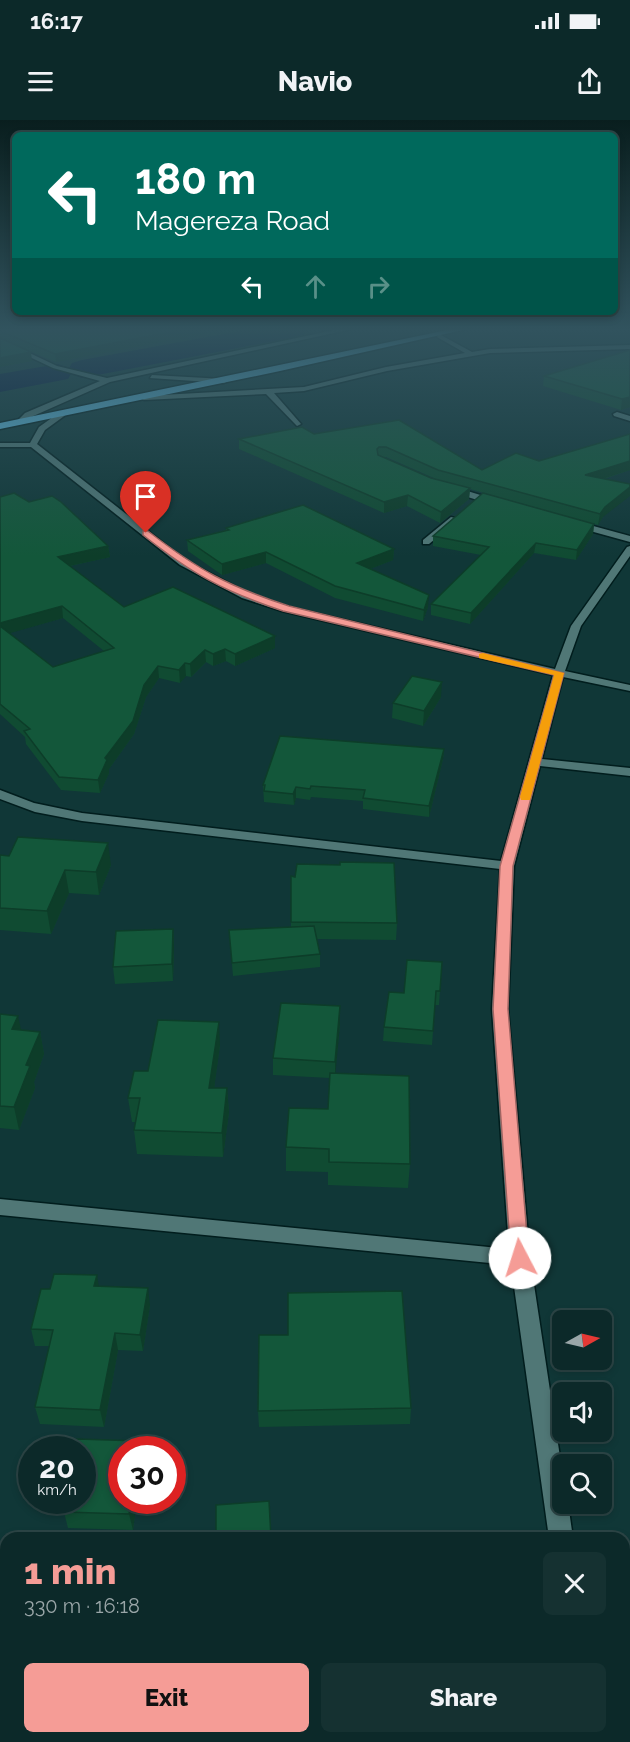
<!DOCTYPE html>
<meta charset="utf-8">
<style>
:root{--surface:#0c2929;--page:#153131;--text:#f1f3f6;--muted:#9aa6a8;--line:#2c4546;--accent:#f59c96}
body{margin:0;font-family:Raleway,sans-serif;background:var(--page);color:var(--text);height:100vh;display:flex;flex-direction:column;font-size:22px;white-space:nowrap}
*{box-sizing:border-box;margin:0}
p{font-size:20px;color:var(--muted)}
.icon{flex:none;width:33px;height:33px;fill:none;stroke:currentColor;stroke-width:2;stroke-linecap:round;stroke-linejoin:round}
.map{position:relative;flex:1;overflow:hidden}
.panel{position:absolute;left:0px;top:1412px;width:630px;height:212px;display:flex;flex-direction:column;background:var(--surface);border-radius:18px 18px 0 0;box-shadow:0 3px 9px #0003,0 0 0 2px var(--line)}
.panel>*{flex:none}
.top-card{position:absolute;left:12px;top:12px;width:606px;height:183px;border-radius:9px;box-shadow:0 3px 9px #0003,0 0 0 2px var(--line);background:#00695c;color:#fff;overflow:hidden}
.needle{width:39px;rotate:82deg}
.buttons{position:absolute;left:552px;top:1190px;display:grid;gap:12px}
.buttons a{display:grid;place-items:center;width:60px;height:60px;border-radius:9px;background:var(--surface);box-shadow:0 3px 9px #0003,0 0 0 2px var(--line);font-size:30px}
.speed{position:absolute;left:18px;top:1316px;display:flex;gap:12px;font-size:30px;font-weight:700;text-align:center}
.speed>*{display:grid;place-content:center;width:78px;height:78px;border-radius:50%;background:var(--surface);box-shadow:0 3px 9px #0003,0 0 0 2px var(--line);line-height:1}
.speed small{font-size:15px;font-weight:400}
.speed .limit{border:9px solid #d22;background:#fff;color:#111}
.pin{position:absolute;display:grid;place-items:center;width:51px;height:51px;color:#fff;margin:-62px -26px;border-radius:50% 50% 50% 0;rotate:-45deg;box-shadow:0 0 6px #0007}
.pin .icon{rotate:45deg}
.me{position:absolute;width:66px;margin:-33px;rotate:355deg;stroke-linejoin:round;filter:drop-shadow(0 0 4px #0008)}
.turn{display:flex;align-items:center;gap:21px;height:126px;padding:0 24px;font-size:27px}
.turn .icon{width:78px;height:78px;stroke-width:2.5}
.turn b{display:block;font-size:42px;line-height:51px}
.lanes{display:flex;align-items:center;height:57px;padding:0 24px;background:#0003;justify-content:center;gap:30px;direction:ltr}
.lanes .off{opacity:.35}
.round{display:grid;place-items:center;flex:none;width:63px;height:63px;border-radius:9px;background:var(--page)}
.headline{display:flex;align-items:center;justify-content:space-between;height:102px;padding:0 24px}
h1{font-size:36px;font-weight:800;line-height:45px;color:var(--accent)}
.primary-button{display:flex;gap:12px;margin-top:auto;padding:12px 24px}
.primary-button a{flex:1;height:69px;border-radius:9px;background:var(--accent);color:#111;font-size:24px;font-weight:800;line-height:69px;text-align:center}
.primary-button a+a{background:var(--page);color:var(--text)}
.status{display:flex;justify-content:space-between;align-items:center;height:42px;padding:0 30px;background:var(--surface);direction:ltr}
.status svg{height:16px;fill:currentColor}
header{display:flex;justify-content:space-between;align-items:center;height:78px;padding:0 24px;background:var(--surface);font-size:27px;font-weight:800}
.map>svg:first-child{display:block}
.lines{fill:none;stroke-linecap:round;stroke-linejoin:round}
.river{fill:#02133c;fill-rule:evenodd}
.minor-casing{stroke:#011d1d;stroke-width:3}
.highway-casing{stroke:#011d1d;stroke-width:3}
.minor{fill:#507776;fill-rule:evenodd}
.highway{fill:#64c1e8;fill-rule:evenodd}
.wall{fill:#104b32;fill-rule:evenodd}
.shaded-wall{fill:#0d3d29}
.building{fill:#13573a;stroke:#0d3d29;stroke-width:1.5}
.route{fill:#f59c96;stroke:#9f6562;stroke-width:1.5}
.slow{fill:#f59e0b}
</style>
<div class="status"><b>16:17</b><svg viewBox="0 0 49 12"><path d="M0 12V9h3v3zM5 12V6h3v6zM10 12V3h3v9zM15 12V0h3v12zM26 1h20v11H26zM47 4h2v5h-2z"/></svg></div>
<header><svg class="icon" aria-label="menu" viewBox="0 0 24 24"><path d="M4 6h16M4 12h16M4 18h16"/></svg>Navio<svg class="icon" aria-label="share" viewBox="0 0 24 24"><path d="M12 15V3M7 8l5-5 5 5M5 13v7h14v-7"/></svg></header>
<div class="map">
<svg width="630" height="1622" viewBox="0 0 630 1622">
<rect width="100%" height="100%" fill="#103737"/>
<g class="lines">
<polygon class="river" points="251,209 308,209 304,215 295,217 82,258 71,254 68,259 0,272 0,254 58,244 69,248 72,243 82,240"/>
<g class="minor-casing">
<g id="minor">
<polygon points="339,209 352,209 110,262 31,297 20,304 16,302 25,293 100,261 53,248 0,223 0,219 57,246 107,258"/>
<polygon points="439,214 472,232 490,229 630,225 630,229 490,233 387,251 304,271 274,273 301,304 297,306 266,274 144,280 140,278 144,276 304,267 386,247 465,233 437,217"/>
<polygon points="152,255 224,259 228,261 224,263 150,258"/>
<polygon points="60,292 67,294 45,310 37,324 186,441 250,474 289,487 555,549 571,506 627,427 630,426 630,436 581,506 565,551 630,565 630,571 563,557 542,639 630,648 630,656 540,646 514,746 508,889 530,1138 562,1350 562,1383 568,1383 573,1418 549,1418 511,1145 0,1095 0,1079 509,1129 492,889 500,749 82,701 35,692 0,679 0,670 34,683 82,693 501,741 553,555 282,491 242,478 180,445 31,327 0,327 0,323 30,323 39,307"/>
<polygon points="617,292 630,296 630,301 614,296 613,294"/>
<polygon points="451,366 500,381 501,383 497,386 448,371 448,367"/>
<polygon points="451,397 459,399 429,424 423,424 423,420"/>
<polygon points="575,401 630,416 630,422 572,406 570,404"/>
<polygon points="590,1617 616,1617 617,1622 591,1622"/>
</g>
</g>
<g class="highway-casing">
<polygon id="highway" points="452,209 467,209 280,251 0,309 0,303"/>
</g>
<use href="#minor" class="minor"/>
<use href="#highway" class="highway"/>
</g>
<g class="wall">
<polygon points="0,209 221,209 215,215 205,214 56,242 6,221 32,241 0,247"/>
<polygon points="630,230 630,287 621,290 543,266 544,256"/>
<path d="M399,300L482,350L539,341L630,314V350L604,359L603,397L598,405L470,369L469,379L440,403L407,386L384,393L239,329V319L314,314ZM383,337H386L436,359L431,358Z"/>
<path d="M0,377L29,382L108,426L110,437L70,446L124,487L275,528L235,546L226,541L213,546L206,542L191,557L186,556L180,563L159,558L146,577L134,614L109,649V653L100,673L61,670L26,624L25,617L0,594ZM63,498L104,531L53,547L9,513Z"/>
<polygon points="594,404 593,414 576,440 534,433 470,504 431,495 431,484 481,435 433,426 433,416"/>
<polygon points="226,408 394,429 393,440 370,449 428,487 423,501 335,478 266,443 222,455 188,431 187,420 226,410"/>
<polygon points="441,577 423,606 392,598 393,583"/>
<polygon points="444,629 443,639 429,697 363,689 363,681 311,677 310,680 296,678 294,685 264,682 263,665"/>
<polygon points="0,735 111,745 99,775 69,773 51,814 0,810"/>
<polygon points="291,756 397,803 396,820 317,819 320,834 320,847 233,856 229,810 291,807"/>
<polygon points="173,809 174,826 173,861 115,864 113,847"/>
<polygon points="442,842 439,885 435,885 432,925 383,921 384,907"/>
<polygon points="0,894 21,910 40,912 44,934 34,962 35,968 19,1010 0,1008"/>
<polygon points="340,904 335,953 410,1044 408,1068 328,1065 328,1052 286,1051 286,1027 328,989 330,958 273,955 273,938"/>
<polygon points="220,925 214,968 227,968 229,992 223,1037 137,1034 134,1010 135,1002 132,1002 128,978 148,951"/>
<polygon points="99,1166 150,1185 143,1231 118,1230 104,1307 40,1304 35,1287 49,1226 35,1226 31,1209 50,1169"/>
<polygon points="411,1288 410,1304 259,1307 258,1291"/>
<polygon points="77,1319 140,1321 142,1329 122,1329 122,1380 137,1380 133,1410 68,1408 64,1392 66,1380 82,1380 82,1329 76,1329"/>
<polygon points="112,1617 198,1617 199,1621 192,1622 113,1622"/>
<polygon points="293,1617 428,1617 315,1622 293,1622"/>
</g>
<g class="shaded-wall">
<polygon points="187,209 205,209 205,214 56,242 55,234"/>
<polygon points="215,209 221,209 215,215"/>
<polygon points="31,232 32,241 0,247 0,238"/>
<polygon points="630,277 630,287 621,290 622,279"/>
<polygon points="630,341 630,350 584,365 585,355"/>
<polygon points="630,367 630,376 603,397 598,405 600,394 605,387"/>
<polygon points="470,368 469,379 440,403 441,392"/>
<polygon points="408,375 407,386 384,393 384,382"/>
<polygon points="594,404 593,414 576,440 577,430"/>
<polygon points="536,423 534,433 470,504 471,493"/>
<polygon points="108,426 110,437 60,448 58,437"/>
<polygon points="394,429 393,440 357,454 357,443"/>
<polygon points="266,432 266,443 222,455 222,444"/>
<polygon points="429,475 428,487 423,501 424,490"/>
<polygon points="62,486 63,498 0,516 0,503"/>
<polygon points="275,516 275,528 235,546 235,534"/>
<polygon points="225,529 226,541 213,546 213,534"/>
<polygon points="205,530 206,542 191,557 190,544"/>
<polygon points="185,543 186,556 180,563 179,550"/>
<polygon points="158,546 159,558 146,577 134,614 109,649 109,653 100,673 98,660 105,638 144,565"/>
<polygon points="442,562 441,577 423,606 424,591"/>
<polygon points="444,629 443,639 429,697 429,686"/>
<polygon points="296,667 296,678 294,685 293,674"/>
<polygon points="108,723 111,745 99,775 96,752"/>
<polygon points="65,750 69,773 51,814 47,791"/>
<polygon points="173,809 174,826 173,861 172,844"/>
<polygon points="340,886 340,904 335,959 335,942"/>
<polygon points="18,896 23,918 12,909"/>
<polygon points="219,902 220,925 211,991 209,968"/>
<polygon points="40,912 44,934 34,962 35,968 19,1010 14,987 26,945"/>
<polygon points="227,968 229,992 223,1037 222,1013"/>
<polygon points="97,1155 100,1173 94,1166"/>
<polygon points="148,1168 150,1185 143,1231 140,1215"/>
<polygon points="115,1213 118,1230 104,1307 100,1290"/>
<polygon points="132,1380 137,1380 133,1410 129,1394"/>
</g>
<g class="building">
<polygon points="0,209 187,209 55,234 0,211"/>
<polygon points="0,218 31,232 0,238"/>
<polygon points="630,230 630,277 622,279 544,256"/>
<polygon points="399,300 482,350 516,333 539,341 630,314 630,341 585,355 630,364 630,367 605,387 600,394 438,350 386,327 379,327 377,329 378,335 431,358 470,368 441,392 408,375 384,382 239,319 302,307 314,314"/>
<polygon points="14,373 29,382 52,376 61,382 108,426 58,437 124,487 173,467 275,516 235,534 225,529 213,534 205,530 190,544 185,543 179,550 158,546 144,565 133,601 105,638 107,640 98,660 59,657 24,611 30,609 0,584 0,506 53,547 114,528 62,486 0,503 0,377"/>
<polygon points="483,373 594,404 577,430 536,423 471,493 431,484 489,427 433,416"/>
<polygon points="303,385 394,429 357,443 429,475 424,490 335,466 266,432 222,444 187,420 229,410 226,408"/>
<polygon points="412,556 442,562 424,591 393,583"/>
<polygon points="280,616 444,629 429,686 363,678 365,670 311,666 310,669 296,667 293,674 264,671 265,665 263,665"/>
<polygon points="18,717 108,723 96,752 65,750 47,791 0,788 0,735 9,736"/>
<polygon points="340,742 394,743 397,803 291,802 291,756 295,757 297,744 340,745"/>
<polygon points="314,806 320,834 232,843 229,810"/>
<polygon points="173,809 172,844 113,847 116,811"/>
<polygon points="407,840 442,842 440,871 436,871 433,911 384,907 389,872 404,873"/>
<polygon points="281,883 340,886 335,942 273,938"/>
<polygon points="0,894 18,896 12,909 40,912 26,945 30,946 14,987 0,986"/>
<polygon points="158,900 219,902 209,968 227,968 222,1013 134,1010 140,978 128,978 134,951 148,951"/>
<polygon points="330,953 409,956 410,1044 329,1042 329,1029 286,1027 289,988 328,989"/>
<polygon points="54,1154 97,1155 94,1166 148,1168 140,1215 115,1213 100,1290 35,1287 53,1210 31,1209 41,1169 50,1169"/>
<polygon points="402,1171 411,1288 258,1291 259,1215 288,1215 288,1173"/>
<polygon points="77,1319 140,1321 139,1329 122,1329 122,1380 132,1380 129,1394 64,1392 66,1380 82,1380 82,1329 76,1329"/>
<polygon points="269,1381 271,1418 216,1418 216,1385"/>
</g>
<linearGradient id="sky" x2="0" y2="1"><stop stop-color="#091e1e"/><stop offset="0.48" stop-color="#31535e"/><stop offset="1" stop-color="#31535e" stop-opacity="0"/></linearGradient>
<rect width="630" height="436" fill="url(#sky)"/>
<path class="route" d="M143,411H148C198,450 230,467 289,486L564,553L513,746L508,889L529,1138L526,1144L520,1146L514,1144L511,1138L493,889L500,746L554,555L283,491C223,471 192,454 143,415Z"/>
<polygon class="slow" points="483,533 564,553 530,680 521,680 520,677 554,555 479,538 479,534"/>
</svg>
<div class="buttons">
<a><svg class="needle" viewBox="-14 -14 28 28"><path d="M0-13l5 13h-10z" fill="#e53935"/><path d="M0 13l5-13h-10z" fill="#9aa6a8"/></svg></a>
<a><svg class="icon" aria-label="sound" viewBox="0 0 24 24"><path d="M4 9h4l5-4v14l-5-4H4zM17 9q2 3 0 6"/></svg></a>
<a><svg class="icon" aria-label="search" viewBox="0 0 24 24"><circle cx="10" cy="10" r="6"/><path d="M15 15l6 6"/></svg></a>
</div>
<div class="speed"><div>20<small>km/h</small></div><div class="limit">30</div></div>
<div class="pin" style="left:146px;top:413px;background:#d93025"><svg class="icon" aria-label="arrive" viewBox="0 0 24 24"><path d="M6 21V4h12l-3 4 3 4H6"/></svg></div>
<svg class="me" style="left:520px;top:1138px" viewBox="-20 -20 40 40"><circle r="19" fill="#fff"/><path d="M0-13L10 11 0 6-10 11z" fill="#f59c96"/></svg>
<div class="top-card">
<div class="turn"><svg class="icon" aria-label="left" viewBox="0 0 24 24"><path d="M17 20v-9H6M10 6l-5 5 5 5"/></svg><div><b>180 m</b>Magereza Road</div></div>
<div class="lanes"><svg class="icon" aria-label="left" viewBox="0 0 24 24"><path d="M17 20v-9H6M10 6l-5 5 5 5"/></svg><svg class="icon off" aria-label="ahead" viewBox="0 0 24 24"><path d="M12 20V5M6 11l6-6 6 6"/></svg><svg class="icon off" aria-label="right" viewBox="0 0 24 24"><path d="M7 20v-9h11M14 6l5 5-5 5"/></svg></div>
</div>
<section class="panel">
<div class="headline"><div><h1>1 min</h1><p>330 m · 16:18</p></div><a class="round"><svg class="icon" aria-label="close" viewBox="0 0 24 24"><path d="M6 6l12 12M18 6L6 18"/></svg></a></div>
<div class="primary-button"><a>Exit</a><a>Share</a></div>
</section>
</div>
